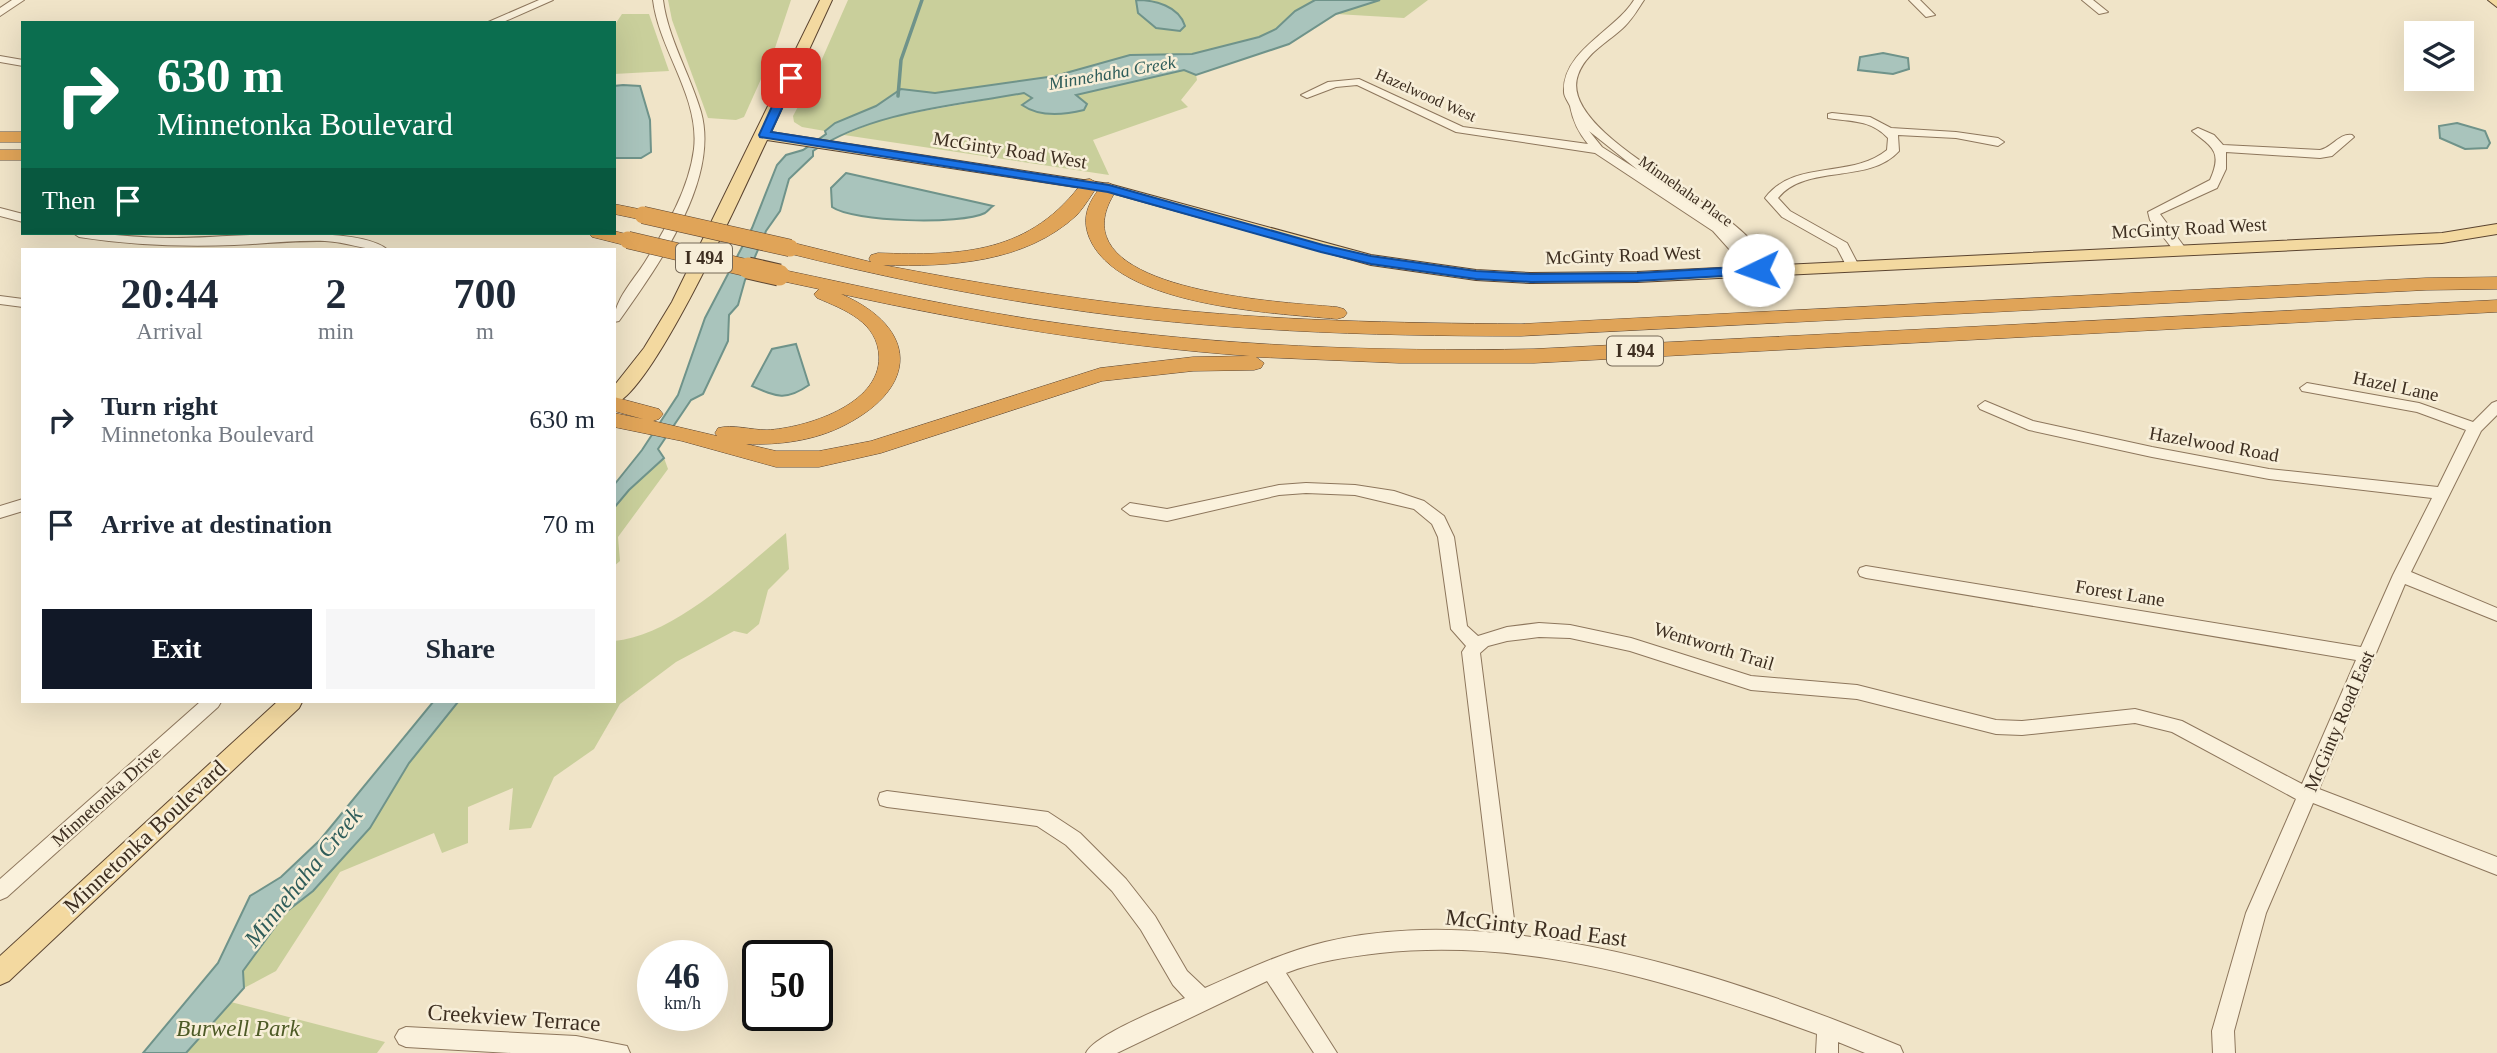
<!DOCTYPE html>
<style>
:root{--surface:#fff;--page:#f6f6f7;--text:#1f2937;--muted:#747a83;--accent:#111827}
body{margin:0;font-family:Georgia,serif;background:var(--page);color:var(--text);height:100vh;display:flex;flex-direction:column;font-size:26px;white-space:nowrap}
*{box-sizing:border-box;margin:0}
p{font-size:23px;color:var(--muted)}
.icon{flex:none;width:38px;height:38px;fill:none;stroke:currentColor;stroke-width:2;stroke-linecap:round;stroke-linejoin:round}
.map{position:relative;flex:1;overflow:hidden}
.panel{position:absolute;left:21px;top:248px;width:595px;height:455px;display:flex;flex-direction:column;background:var(--surface);border-radius:0px;box-shadow:0 7px 28px #0002}
.panel>*{flex:none}
.banner{position:absolute;left:21px;top:21px;width:595px;height:214px;border-radius:0px;box-shadow:0 7px 28px #0002;background:#0b6e4f;color:#fff;overflow:hidden}
.buttons{position:absolute;left:2404px;top:21px;display:grid;gap:14px}
.buttons a{display:grid;place-items:center;width:70px;height:70px;border-radius:0px;background:var(--surface);box-shadow:0 7px 28px #0002;font-size:35px}
.speed{position:absolute;left:637px;top:940px;display:flex;gap:14px;font-size:35px;font-weight:700;text-align:center}
.speed>*{display:grid;place-content:center;width:91px;height:91px;border-radius:50%;background:var(--surface);box-shadow:0 7px 28px #0002;line-height:1}
.speed small{font-size:18px;font-weight:400}
.speed .limit{border:4px solid #111;border-radius:10px;background:#fff;color:#111}
.pin{position:absolute;display:grid;place-items:center;width:60px;height:60px;color:#fff;margin:-30px;border-radius:14px;box-shadow:0 4px 10px #0006}
.me{position:absolute;width:77px;margin:-38px;rotate:267deg;stroke-linejoin:round;filter:drop-shadow(0 0 5px #0008)}
.turn{display:flex;align-items:center;gap:24px;height:147px;padding:0 21px;font-size:32px}
.turn .icon{width:91px;height:91px;stroke-width:2.5}
.turn b{display:block;font-size:49px;line-height:60px}
.then{display:flex;align-items:center;height:66px;padding:0 21px;background:#0003;gap:14px;font-size:26px}
.eta{display:flex;justify-content:space-evenly;align-items:center;height:119px;text-align:center}
.eta b{font-size:42px;font-weight:700;line-height:49px}
.primary-button{display:flex;gap:14px;margin-top:auto;padding:14px 21px}
.primary-button a{flex:1;height:80px;border-radius:0px;background:var(--accent);color:#fff;font-size:28px;font-weight:700;line-height:80px;text-align:center}
.primary-button a+a{background:var(--page);color:var(--text)}
ul{padding:0;list-style:none}
li{display:flex;align-items:center;gap:21px;height:105px;padding:0 21px}
li div{flex:1}
li b{display:block;font-size:26px}
li em{font-style:normal}
.map>svg:first-child{display:block}
.green{fill:#c9cf9b}
.water{fill:#a9c4bc;stroke:#6f938a;stroke-width:2}
.lines{fill:none;stroke-linecap:round;stroke-linejoin:round}
.stream{stroke:#6f938a;stroke-width:3.5}
.minor-casing{stroke:#8d765c;stroke-width:2}
.major-casing{stroke:#5b4430;stroke-width:2}
.highway-casing{stroke:#5b4430;stroke-width:1}
.minor{fill:#faf1dc;fill-rule:evenodd}
.major{fill:#f3d9a0;fill-rule:evenodd}
.highway{fill:#e0a458;fill-rule:evenodd}
.highway-bridge-far1-casing{stroke:#5b4430;stroke-width:18;stroke-linecap:butt}
.highway-bridge-casing{stroke:#5b4430;stroke-width:23;stroke-linecap:butt}
.highway-bridge-far1{stroke:#e0a458;stroke-width:17}
.highway-bridge{stroke:#e0a458;stroke-width:21}
.route{fill:#1a73e8;stroke:#114b97;stroke-width:2}
.labels{text-anchor:middle;dominant-baseline:central;stroke-width:5;stroke-linejoin:round;paint-order:stroke}
.far-street-label{font-size:16px;fill:#3d2e20;stroke:#f7eed8}
.far-water-label{font-size:18px;font-style:italic;fill:#2f5d5a;stroke:#f7eed8}
.shield{fill:#f7eed8;stroke:#756857;stroke-width:2}
.shield-label{font-size:18px;font-weight:bold;fill:#3d2e20}
.street-label{font-size:19px;fill:#3d2e20;stroke:#f7eed8}
.near-street-label{font-size:23px;fill:#3d2e20;stroke:#f7eed8}
.near-park-label{font-size:23px;font-style:italic;fill:#4d5a26;stroke:#f7eed8}
.near-water-label{font-size:24px;font-style:italic;fill:#2f5d5a;stroke:#f7eed8}
</style>
<div class="map">
<svg width="2497" height="1053" viewBox="0 0 2497 1053">
<rect width="100%" height="100%" fill="#f0e4c8"/>
<g class="green">
<polygon points="668,0 791,0 775,48 744,117 736,120 708,118 672,20"/>
<polygon points="848,0 1315,0 1295,11 1276,29 1259,37 1192,54 1130,55 1055,76 935,93 901,89 876,106 835,123 825,131 802,127 794,122 793,116 815,75"/>
<polygon points="1380,0 1428,0 1404,18 1336,14"/>
<polygon points="622,14 649,14 669,71 614,74 614,26"/>
<polygon points="1184,70 1196,75 1197,80 1181,100 1188,107 1093,140 1109,175 844,135 885,118 1025,93 1032,98 1022,105 1087,104 1075,95"/>
<polygon points="664,458 668,469 618,537 620,561 614,566 614,508 629,490"/>
<path d="M786,533L789,569L768,590L759,624L747,634L734,631L676,662L620,704L594,749L554,777L531,828L509,830L513,788L468,807V843L442,853L434,833L340,872L276,971L244,988L243,971L286,912L313,891L370,828L409,763L458,702H614V641C672,637 742,570 786,533Z"/>
<polygon points="227,1001 385,1042 377,1053 182,1053"/>
</g>
<g class="water">
<path d="M1136,0C1155,0 1179,6 1185,26L1180,31L1156,28L1138,13Z"/>
<path d="M1315,0H1380L1336,14L1289,44L1196,75L1184,70L1076,95L1087,104L1084,110C1064,115 1039,117 1022,105L1032,98L1024,93C954,106 873,111 813,151V156L789,179L780,211L766,231L745,280L738,305L729,315L728,341L703,394L691,400L658,449L664,458L629,490L614,508V485L642,450L678,395L705,318L752,228L777,165L786,155L803,150L826,134L825,131L835,123L876,106L901,89L935,93L1055,76L1130,55L1192,54L1259,37L1276,29L1295,11Z"/>
<polygon points="1883,53 1908,58 1909,69 1893,74 1858,70 1860,57"/>
<polygon points="623,85 640,86 650,120 651,152 641,158 614,158 614,86"/>
<polygon points="2457,123 2485,131 2490,143 2487,148 2465,149 2440,138 2439,126"/>
<path d="M846,173L993,206C990,208 988,211 985,213C961,225 853,222 832,207L831,188Z"/>
<path d="M796,344L809,385C786,401 777,397 752,386L772,349Z"/>
<polygon points="433,702 458,702 409,763 370,828 313,891 286,912 243,971 244,988 186,1053 143,1053 218,963 250,896 281,877 320,840"/>
</g>
<g class="lines">
<polyline class="stream" points="898,96 901,60 922,0"/>
<g class="minor-casing">
<g id="minor">
<polygon points="12,0 24,0 0,16 0,8"/>
<polygon points="539,0 553,0 501,23 486,23"/>
<path d="M653,0H663C668,39 690,74 701,112C720,181 657,267 619,321L614,322C614,300 633,281 645,262C666,228 689,189 694,149C700,97 659,50 653,0Z"/>
<path d="M1634,0H1644C1638,9 1633,18 1625,26C1609,42 1586,52 1578,75C1557,132 1720,200 1751,241C1759,251 1762,259 1765,270L1763,273H1753L1747,269L1713,231L1595,153L1456,132L1357,85L1336,87L1307,98L1301,95L1328,82L1359,79L1463,127L1588,144C1578,132 1573,121 1570,106C1568,101 1564,97 1564,92C1562,51 1615,31 1634,0ZM1589,131L1638,170L1602,147Z"/>
<polygon points="1909,0 1920,0 1935,15 1926,17"/>
<polygon points="2082,0 2093,0 2108,12 2099,14"/>
<polygon points="0,56 23,60 23,66 0,62"/>
<path d="M1832,113L1870,117L1891,128L1956,132L1998,138L2004,142L1998,146L1956,138L1898,135L1899,151C1868,185 1807,163 1778,198L1790,211L1847,243L1859,266L1853,270L1848,269L1837,248L1782,217L1765,198C1794,159 1852,179 1887,150L1888,138C1870,119 1851,122 1828,118V114Z"/>
<path d="M2198,128L2214,135L2223,145L2320,150C2332,148 2339,133 2352,135L2354,137L2332,156L2320,158L2226,152V169L2217,188L2160,214L2186,249L2180,253L2175,252L2150,220L2148,212L2210,180C2223,151 2212,147 2192,131Z"/>
<polygon points="0,208 23,214 23,222 0,216"/>
<path d="M73,233C105,233 137,238 170,238C218,239 356,222 388,250C367,251 347,242 325,241C295,240 264,244 234,245C182,247 131,245 79,237Z"/>
<polygon points="0,296 23,299 23,307 0,304"/>
<path d="M2307,383L2419,403L2473,422L2492,403L2497,401V415L2481,431L2411,572L2497,608V621L2405,584L2319,789L2497,857V875L2313,803L2266,913L2234,1031L2235,1053H2213L2212,1031L2246,913L2296,799L2172,732L2135,723L2022,735L1996,734L1857,699L1751,690L1630,651L1570,638L1539,637L1507,641L1488,646L1480,653L1516,935C1648,950 1777,995 1900,1046L1903,1053H1865L1838,1042V1053H1816L1817,1034C1677,983 1530,937 1380,953C1347,957 1317,961 1286,973L1337,1053H1314L1267,981L1117,1053H1086C1094,1035 1165,1007 1185,998L1173,985L1141,930L1112,891L1066,845L1037,826L887,807L880,805L878,799L880,793L887,791L1048,812L1080,833L1126,879L1155,916L1187,971L1205,988C1244,971 1283,952 1325,942C1378,929 1441,927 1496,933L1462,652L1466,646L1451,629L1438,537L1432,524L1414,509L1355,495L1306,493L1279,495L1167,521L1130,515L1122,509L1130,503L1167,509L1279,485L1306,483L1355,485L1394,491L1424,501L1444,516L1454,537L1467,626L1478,636L1507,627L1539,623L1570,625L1631,638L1751,676L1857,685L1996,720L2022,721L2135,709L2182,721L2302,784L2356,660L1866,578L1860,576L1858,572L1860,568L1866,566L2361,647L2393,575L2432,498L2269,479L2152,457L2029,430L1980,409L1978,406L1985,401L2033,421L2152,447L2269,469L2438,487L2466,430L2417,412L2302,391L2300,388Z"/>
<polygon points="23,499 23,511 0,518 0,506"/>
<polygon points="200,702 221,702 218,707 7,897 0,900 0,879"/>
<polygon points="406,1027 576,1036 627,1046 630,1053 511,1053 406,1047 399,1044 395,1037 399,1030"/>
</g>
</g>
<g class="major-casing">
<g id="major">
<path d="M820,0H832L771,132L1109,184L1371,255L1476,270L1530,273L1637,272L2442,233L2497,224V234L2442,243L1637,282L1530,283L1476,280L1371,265L1108,192L767,140C746,184 653,393 614,404V386L644,348L672,302Z"/>
<polygon points="2488,0 2497,0 2497,7"/>
<polygon points="277,702 302,702 299,708 9,981 0,985 0,956"/>
</g>
</g>
<g class="highway-casing">
<g id="highway">
<rect x="0" y="132" width="23" height="10"/>
<rect x="0" y="150" width="23" height="10"/>
<path d="M1090,179L1099,184C1092,194 1085,206 1077,215C1025,263 950,267 883,265C972,282 1060,297 1150,307C1273,321 1397,323 1521,324L2426,278L2497,277V289L2426,290L1521,336C1367,336 1212,331 1060,308C966,294 875,275 783,252L781,248L790,242L871,262L869,259L871,255L878,253C962,256 1031,254 1084,180Z"/>
<path d="M1109,183L1118,188C1045,291 1282,302 1337,307L1344,309L1347,313L1344,317L1337,319C1272,313 1116,306 1089,237C1081,216 1089,201 1103,184Z"/>
<polygon points="614,204 649,211 652,215 643,220 614,214"/>
<polygon points="614,231 634,236 637,240 628,246 592,237 589,233"/>
<path d="M779,269C874,289 968,311 1065,324C1220,346 1377,352 1534,349L2497,300V312L1534,363H1399L1256,357L1264,363L1261,368L1254,370L1193,371L1102,381L881,453L819,467H776L682,441L614,427V413L643,419L614,411V397L659,409L663,414L659,419L653,421L717,436L715,433L718,428C733,424 751,430 767,430C805,428 880,405 879,357C878,322 845,310 817,298L814,294L819,289L772,279L770,275ZM841,294C977,324 1112,346 1250,356L1193,357L1100,368L871,441L819,451H776L746,444C780,445 814,441 845,425C919,387 919,328 841,294Z"/>
</g>
</g>
<use href="#minor" class="minor"/>
<use href="#major" class="major"/>
<use href="#highway" class="highway"/>
<g class="highway-bridge-far1-casing">
<g id="highway-bridge-far1">
<polyline points="643,215 790,248"/>
<polyline points="628,240 756,270"/>
</g>
</g>
<g class="highway-bridge-casing">
<polyline id="highway-bridge" points="748,268 779,275"/>
</g>
<use href="#highway-bridge-far1" class="highway-bridge-far1"/>
<use href="#highway-bridge" class="highway-bridge"/>
</g>
<polygon class="route" points="791,75 796,78 771,132 1109,185 1323,245 1371,256 1476,271 1531,274 1637,273 1758,266 1764,270 1758,274 1637,281 1531,282 1476,279 1371,264 1321,252 1108,192 760,137 759,135 785,78"/>
<g class="labels">
<g class="far-street-label">
<text transform="translate(1426 95) rotate(24)">Hazelwood West</text>
<text transform="translate(1686 191) rotate(35)">Minnehaha Place</text>
</g>
<g class="far-water-label">
<text transform="translate(1112 73) rotate(-10)">Minnehaha Creek</text>
</g>
<g class="shield">
<rect x="676" y="243.5" width="56" height="29" rx="5"/>
<rect x="1607" y="336.5" width="56" height="29" rx="5"/>
</g>
<g class="shield-label">
<text x="704" y="258">I 494</text>
<text x="1635" y="351">I 494</text>
</g>
<g class="street-label">
<text transform="translate(1010 150) rotate(9)">McGinty Road West</text>
<text transform="translate(2189 228) rotate(-3)">McGinty Road West</text>
<text transform="translate(1623 255) rotate(-2)">McGinty Road West</text>
<text transform="translate(2396 386) rotate(12)">Hazel Lane</text>
<text transform="translate(2214 444) rotate(10)">Hazelwood Road</text>
<text transform="translate(2120 593) rotate(9)">Forest Lane</text>
<text transform="translate(1714 646) rotate(17)">Wentworth Trail</text>
<text transform="translate(2339 721) rotate(-67)">McGinty Road East</text>
<text transform="translate(106 796) rotate(-42)">Minnetonka Drive</text>
</g>
<g class="near-street-label">
<text transform="translate(145 837) rotate(-43)">Minnetonka Boulevard</text>
<text transform="translate(1536 928) rotate(7)">McGinty Road East</text>
<text transform="translate(514 1018) rotate(4)">Creekview Terrace</text>
</g>
<g class="near-park-label">
<text x="238" y="1028">Burwell Park</text>
</g>
<g class="near-water-label">
<text transform="translate(303 877) rotate(-51)">Minnehaha Creek</text>
</g>
</g>
</svg>
<div class="buttons">
<a><svg class="icon" aria-label="layers" viewBox="0 0 24 24"><path d="M12 4l9 5-9 5-9-5zM3 14l9 5 9-5"/></svg></a>
</div>
<div class="speed"><div>46<small>km/h</small></div><div class="limit">50</div></div>
<div class="pin" style="left:791px;top:78px;background:#d93025"><svg class="icon" aria-label="arrive" viewBox="0 0 24 24"><path d="M6 21V4h12l-3 4 3 4H6"/></svg></div>
<svg class="me" style="left:1758px;top:270px" viewBox="-20 -20 40 40"><circle r="19" fill="#fff"/><path d="M0-13L10 11 0 6-10 11z" fill="#1a73e8"/></svg>
<div class="banner">
<div class="turn"><svg class="icon" aria-label="right" viewBox="0 0 24 24"><path d="M7 20v-9h11M14 6l5 5-5 5"/></svg><div><b>630 m</b>Minnetonka Boulevard</div></div>
<div class="then">Then<svg class="icon" aria-label="arrive" viewBox="0 0 24 24"><path d="M6 21V4h12l-3 4 3 4H6"/></svg></div>
</div>
<section class="panel">
<div class="eta">
<div><b>20:44</b><p>Arrival</p></div>
<div><b>2</b><p>min</p></div>
<div><b>700</b><p>m</p></div>
</div>
<ul>
<li><svg class="icon" aria-label="right" viewBox="0 0 24 24"><path d="M7 20v-9h11M14 6l5 5-5 5"/></svg><div><b>Turn right</b><p>Minnetonka Boulevard</p></div><em>630 m</em></li>
<li><svg class="icon" aria-label="arrive" viewBox="0 0 24 24"><path d="M6 21V4h12l-3 4 3 4H6"/></svg><div><b>Arrive at destination</b></div><em>70 m</em></li>
</ul>
<div class="primary-button"><a>Exit</a><a>Share</a></div>
</section>
</div>
